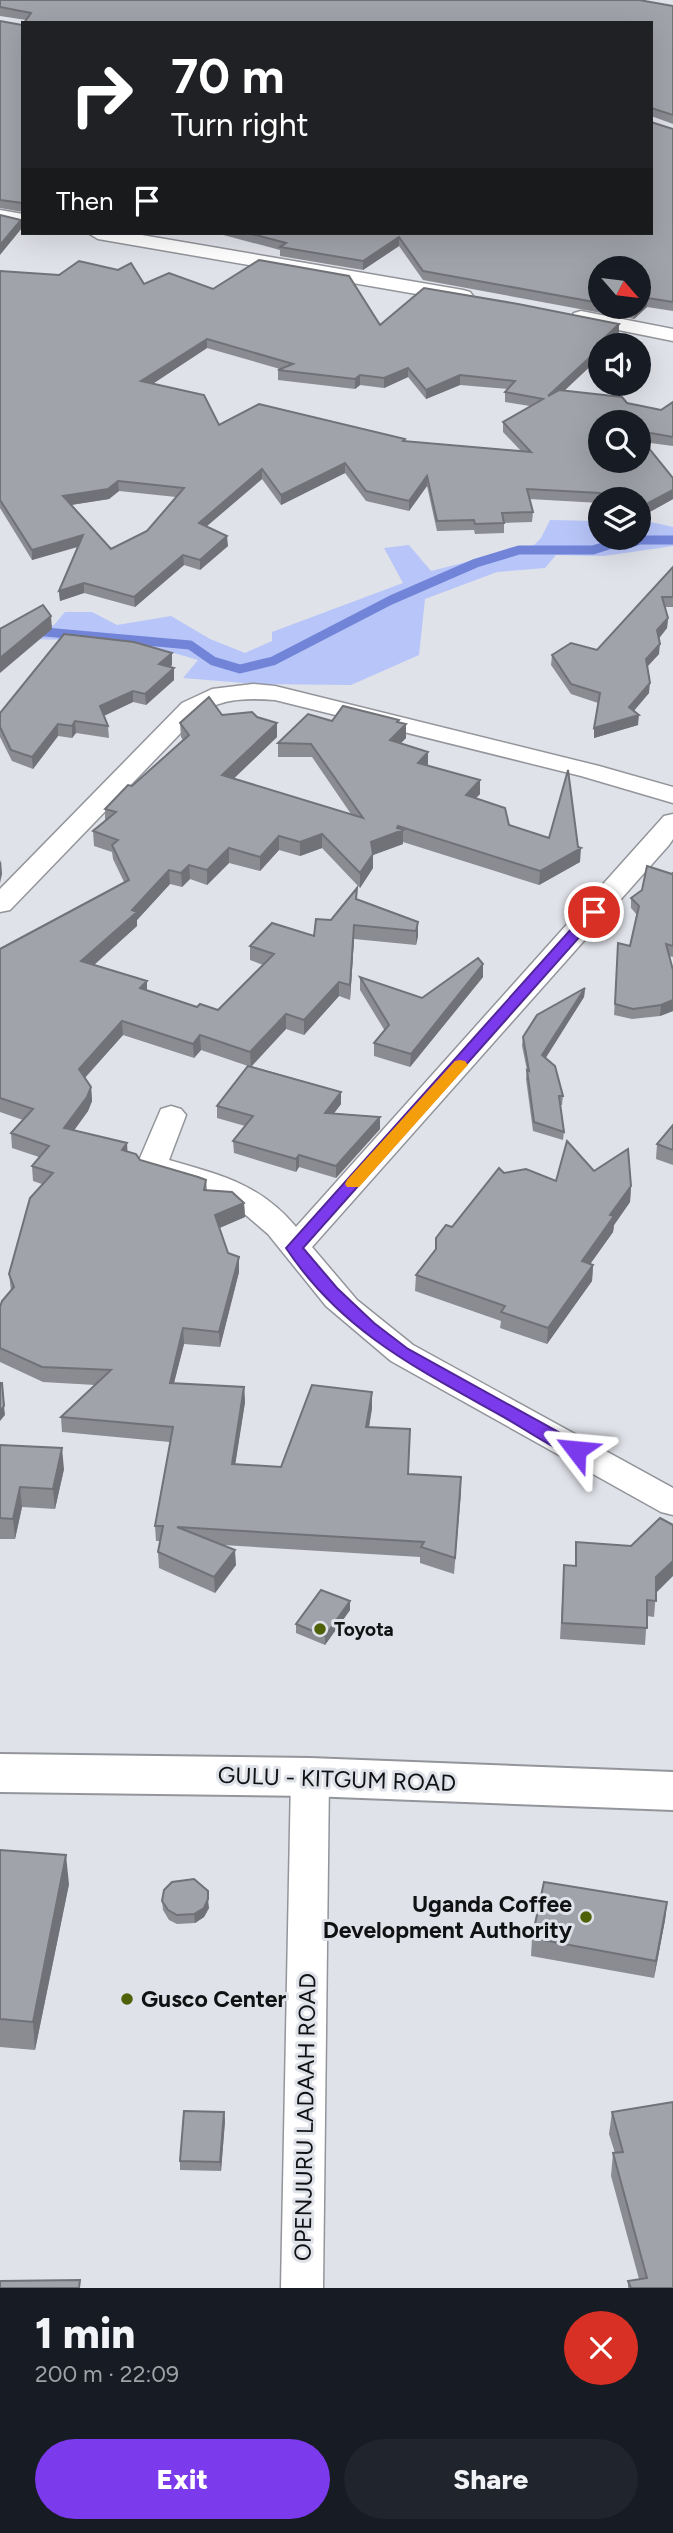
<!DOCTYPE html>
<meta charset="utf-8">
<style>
:root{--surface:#171b24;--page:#20242c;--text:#f1f3f6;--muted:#9ea1a6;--accent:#7c3aed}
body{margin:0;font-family:Figtree,sans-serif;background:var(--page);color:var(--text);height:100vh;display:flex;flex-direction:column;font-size:26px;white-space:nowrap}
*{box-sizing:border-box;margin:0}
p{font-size:23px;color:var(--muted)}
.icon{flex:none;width:38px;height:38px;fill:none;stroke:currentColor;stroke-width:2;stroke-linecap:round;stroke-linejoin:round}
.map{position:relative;height:2288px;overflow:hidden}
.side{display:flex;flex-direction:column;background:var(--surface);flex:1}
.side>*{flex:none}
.top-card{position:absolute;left:21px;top:21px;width:632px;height:214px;border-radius:0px;box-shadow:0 7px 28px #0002;background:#202124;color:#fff;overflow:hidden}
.needle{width:46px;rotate:118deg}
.controls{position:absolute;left:588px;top:256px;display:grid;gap:14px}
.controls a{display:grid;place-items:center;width:63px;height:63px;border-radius:50%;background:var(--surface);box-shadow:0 7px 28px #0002;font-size:35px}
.pin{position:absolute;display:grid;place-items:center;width:60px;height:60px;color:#fff;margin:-30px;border:4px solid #fff;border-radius:50%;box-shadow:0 2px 7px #0007}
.me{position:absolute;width:77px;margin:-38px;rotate:299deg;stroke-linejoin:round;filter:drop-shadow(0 0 5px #0008)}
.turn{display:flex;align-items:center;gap:24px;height:147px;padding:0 35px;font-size:32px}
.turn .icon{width:91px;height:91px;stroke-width:2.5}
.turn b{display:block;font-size:49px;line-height:60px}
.then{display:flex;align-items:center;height:66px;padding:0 35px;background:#0003;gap:14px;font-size:26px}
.round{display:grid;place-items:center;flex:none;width:74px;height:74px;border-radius:37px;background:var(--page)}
.headline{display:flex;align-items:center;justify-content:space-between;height:119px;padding:0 35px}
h1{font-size:42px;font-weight:800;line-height:52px}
.primary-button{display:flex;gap:14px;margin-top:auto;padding:14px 35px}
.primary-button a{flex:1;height:80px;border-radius:42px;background:var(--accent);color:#fff;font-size:28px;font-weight:800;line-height:80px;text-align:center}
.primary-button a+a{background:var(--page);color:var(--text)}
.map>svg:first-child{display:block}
.green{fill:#b7c5f8}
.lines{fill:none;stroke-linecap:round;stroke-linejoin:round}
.stream{stroke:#7184d8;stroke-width:9}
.minor-casing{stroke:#93959b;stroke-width:3}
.primary-casing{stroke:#93959b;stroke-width:4}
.minor{fill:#fff;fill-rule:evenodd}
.primary{fill:#fff;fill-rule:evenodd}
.wall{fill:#8a8c92;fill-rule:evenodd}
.shaded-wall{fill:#717277}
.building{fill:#a1a3aa;stroke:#717277;stroke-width:2;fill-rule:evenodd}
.route{fill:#7c3aed;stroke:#51269a;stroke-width:2}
.slow{fill:#f59e0b}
.poi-dot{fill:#4e6108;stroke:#e0e2e9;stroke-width:2.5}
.labels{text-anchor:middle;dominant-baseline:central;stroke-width:6;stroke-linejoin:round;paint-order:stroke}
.poi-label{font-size:19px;font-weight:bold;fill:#101113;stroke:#e0e2e9;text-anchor:start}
.near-street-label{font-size:23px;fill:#101113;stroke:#e0e2e9}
.near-poi-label{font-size:23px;font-weight:bold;fill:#101113;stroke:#e0e2e9;text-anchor:end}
</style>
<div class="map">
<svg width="673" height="2288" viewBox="0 0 673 2288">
<rect width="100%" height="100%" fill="#e0e2e9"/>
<path class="green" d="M550,520L598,521L600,537H639L642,520L673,527V546L604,556L556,555L545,568L497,572L425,599L419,655L351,685L257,684L183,678L198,660C136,640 65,639 0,639V628L54,625L65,612H92L117,625L171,616L210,639L245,653L272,641V632L403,583L384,548L409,545L431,571L534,545L541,538Z"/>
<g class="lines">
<polyline class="stream" points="34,631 190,645 213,661 240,669 273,661 391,600 476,563 519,550 593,550 615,543 625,545 640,540 673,540"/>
<g class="minor-casing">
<g id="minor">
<polygon points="0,210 23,214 23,226 0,222"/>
<polygon points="88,233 130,233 463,290 470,292 473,296 470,300 463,302 98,239"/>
<polygon points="581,311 673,329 673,341 574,321 571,317 574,313"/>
<path d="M253,684L275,686L599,766L673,787V803L581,776L275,700C247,698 224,698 200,713L10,910L0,912V889L182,703L212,689Z"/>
<path d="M673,814V839L669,845L312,1247L357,1300L413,1345L673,1488V1515L661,1512L391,1361L326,1306L268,1234L232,1203L199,1189L141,1172L137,1165L161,1109L171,1106L181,1109L186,1115L169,1160C221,1175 260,1184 296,1227L664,816Z"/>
<polygon points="310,1762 323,1767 329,1777 323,2288 281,2288 291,1777 297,1767"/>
</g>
</g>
<g class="primary-casing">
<polygon id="primary" points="0,1754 310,1758 673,1772 673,1810 310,1796 0,1792"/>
</g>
<use href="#minor" class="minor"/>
<use href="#primary" class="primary"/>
</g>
<g class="wall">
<polygon points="0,0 673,6 673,124 651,116 651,23 26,20 0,16"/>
<polygon points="0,21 22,25 23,25 23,212 0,208"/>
<path d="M673,129V311L647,307L634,319L423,280L399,246L363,270L280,256V250L216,233H651ZM600,268L639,306H600Z"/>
<path d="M0,271L144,284L213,289L380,325L619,324V333L600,345V357L564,391L661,410L673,402V446L643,442L673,478V499L639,518V499H600V503L529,499L533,512L532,522L504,523V533L475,534L474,530L437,531L427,486L409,511L366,501L345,473L281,505L262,479L206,526L228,546L200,570L184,565L135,607L84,593L60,601L59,591L78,547L32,560L0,508ZM207,348L280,369L278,370V380L355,389L360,385L384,388L408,377L426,399L460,385L508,389L505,392V402L530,406L503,422V432L521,451L219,425L152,384ZM639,422V460H600ZM119,491L176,497L147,531L111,549L71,505L109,499Z"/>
<polygon points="673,567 673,607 665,607 668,618 667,628 659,638 659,654 647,667 649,693 634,711 638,725 594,738 598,703 571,694 551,665 552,655 597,650"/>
<polygon points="172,665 169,667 174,668 174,680 146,705 133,702 104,716 108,726 109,738 76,733 72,738 58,736 33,769 12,761 0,737 0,713"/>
<polygon points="222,715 277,737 233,779 351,814 312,757 278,757 278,743 332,721 399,720 399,722 406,738 400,744 428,765 480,794 476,798 509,825 580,862 539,885 403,842 403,844 373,855 373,868 360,888 322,848 300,856 279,850 260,871 229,863 207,885 190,879 182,887 170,884 137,920 137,926 93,965 147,990 197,1007 218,1010 263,965 250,960 250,946 314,936 331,920 357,888 357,900 418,922 418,936 416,945 354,939 350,1000 339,996 304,1035 286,1029 251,1066 341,1092 341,1104 334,1113 380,1117 380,1129 336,1178 299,1167 296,1172 234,1153 233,1141 245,1126 217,1118 217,1106 248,1066 201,1050 194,1058 123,1035 85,1078 91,1087 92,1101 88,1111 74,1130 127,1152 140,1160 206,1180 207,1190 244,1203 245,1217 219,1228 228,1253 239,1257 239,1272 220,1347 184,1344 174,1383 244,1387 245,1402 235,1464 281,1467 372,1392 372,1408 369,1428 409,1474 461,1477 454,1574 420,1563 420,1557 223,1545 236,1565 215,1593 159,1568 158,1552 160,1541 156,1541 155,1526 170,1442 62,1432 61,1417 95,1385 43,1382 0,1362 0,1307 11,1291 9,1274 42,1184 33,1181 32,1166 39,1157 12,1148 11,1133 23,1120 0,1112 0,949 124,882 113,859 112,852 94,846 93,831 105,821 105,809 183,740 181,737 180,723"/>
<polygon points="673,873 673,957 669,956 673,970 673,1011 660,1016 632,1019 614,1015 618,943 630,946 637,915 631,908 631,898"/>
<polygon points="360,977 422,998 483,977 410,1067 374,1056 374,1043 385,1031 360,990"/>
<polygon points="585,988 584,997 545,1058 563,1096 562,1105 560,1105 564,1132 563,1140 533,1131 526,1079 527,1070 522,1046 523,1037"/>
<polygon points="673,1125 673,1165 656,1159 657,1144"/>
<polygon points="594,1171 631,1186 630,1202 614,1225 613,1232 590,1264 593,1265 592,1281 547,1344 500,1328 501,1321 415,1291 416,1275 452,1227 504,1173 556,1181"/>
<polygon points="0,1445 64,1469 55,1509 22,1507 15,1539 0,1539"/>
<polygon points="576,1542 656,1592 654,1617 647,1616 645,1645 560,1639 564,1565 575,1566"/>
<polygon points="350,1610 325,1645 296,1633 296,1624"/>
<polygon points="0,1850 69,1884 35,2050 0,2047"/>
<polygon points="162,1901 209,1908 204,1917 195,1923 177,1924 169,1920 163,1910"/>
<polygon points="667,1902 665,1920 654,1978 531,1956 532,1938"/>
<polygon points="224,2112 225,2121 221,2171 180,2170 180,2161"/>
<polygon points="612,2112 673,2288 628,2288 628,2281 639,2279 611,2176 613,2153 615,2153 609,2134"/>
</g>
<g class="shaded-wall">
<polygon points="21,220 22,228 0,255 0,245"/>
<polygon points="399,237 399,246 363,270 363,261"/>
<polygon points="648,298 647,307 634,319 635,310"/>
<polygon points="619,324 619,333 606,345 600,345 600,357 548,406 548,396 599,343"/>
<polygon points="207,339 207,348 142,391 141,381"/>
<polygon points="408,368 408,377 384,388 384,378"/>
<polygon points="360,375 360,385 355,389 355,379"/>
<polygon points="460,375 460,385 426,399 426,390"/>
<polygon points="345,463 345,473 281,505 281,495"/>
<polygon points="262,469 262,479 199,533 199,523"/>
<polygon points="427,476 427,486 409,511 409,501"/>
<polygon points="118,481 119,491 109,499 64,506 63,496"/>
<polygon points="673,490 673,499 639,518 639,508"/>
<polygon points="83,535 83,545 32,560 32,550"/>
<polygon points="227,536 228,546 200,570 200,560"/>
<polygon points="183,555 184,565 135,607 134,597"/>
<polygon points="84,583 84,593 60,601 59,591"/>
<polygon points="51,616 52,629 0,673 0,658"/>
<polygon points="668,618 667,628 657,641 657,630"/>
<polygon points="660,644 659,654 645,669 646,659"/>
<polygon points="172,653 172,665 160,676 159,664"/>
<polygon points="174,668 174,680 146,705 145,694"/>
<polygon points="650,683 649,693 628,717 629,707"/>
<polygon points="133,691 133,702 101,717 100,706"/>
<polygon points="639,715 638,725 594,738 594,728"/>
<polygon points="399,720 399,732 406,724 406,738 390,754 390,740"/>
<polygon points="75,721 76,733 72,738 72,726"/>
<polygon points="277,723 277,737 223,789 222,775"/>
<polygon points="58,724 58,736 33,769 32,757"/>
<polygon points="428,752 428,766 418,763"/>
<polygon points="480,780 480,794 465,809 466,795"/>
<polygon points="398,826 398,832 403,830 403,844 373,855 373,868 360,888 360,873 371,842"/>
<polygon points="322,834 322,848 300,856 300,842"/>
<polygon points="279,836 279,850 260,871 260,857"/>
<polygon points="229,848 229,863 207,885 207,870"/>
<polygon points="581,848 580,862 539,885 540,871"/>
<polygon points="1,860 2,874 0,883 0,863"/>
<polygon points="189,865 190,879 182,887 181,873"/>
<polygon points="169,870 170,884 137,920 137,926 82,976 81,961 132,910"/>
<polygon points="418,922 418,936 416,945 416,931"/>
<polygon points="354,925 354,939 350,1000 350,985"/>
<polygon points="483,964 483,977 410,1067 411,1054"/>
<polygon points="147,981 147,995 140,988"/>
<polygon points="339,982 339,996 304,1035 304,1020"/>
<polygon points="585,988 584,997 542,1064 542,1055"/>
<polygon points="673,1000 673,1011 660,1016 661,1005"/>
<polygon points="286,1014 286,1029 251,1067 250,1052"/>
<polygon points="122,1021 123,1035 79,1084 79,1069"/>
<polygon points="200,1035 201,1050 194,1058 193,1044"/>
<polygon points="91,1087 92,1101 88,1111 65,1143 64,1128"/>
<polygon points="341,1092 341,1104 325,1125 325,1113"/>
<polygon points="380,1117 380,1129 336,1178 336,1166"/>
<polygon points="127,1143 128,1158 122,1150"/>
<polygon points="299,1155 299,1167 296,1172 296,1159"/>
<polygon points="631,1186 630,1202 614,1225 613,1232 581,1277 582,1261 610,1215"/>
<polygon points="244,1203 245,1217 215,1230 215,1215"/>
<polygon points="239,1257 239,1272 220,1347 219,1332"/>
<polygon points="593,1265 592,1281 547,1344 548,1328"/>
<polygon points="183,1328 184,1344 170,1398 170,1383"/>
<polygon points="244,1387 245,1402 233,1479 232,1464"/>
<polygon points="372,1392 372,1408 366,1443 366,1427"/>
<polygon points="4,1406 5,1415 0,1421 0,1411"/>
<polygon points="62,1448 64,1469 55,1509 53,1489"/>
<polygon points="461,1477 461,1493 454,1574 455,1558"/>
<polygon points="20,1487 22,1507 15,1539 13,1519"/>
<polygon points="235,1550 236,1565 215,1593 214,1577"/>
<polygon points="673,1561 673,1576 655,1594 656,1577"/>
<polygon points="350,1601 350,1610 325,1645 325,1636"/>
<polygon points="66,1855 69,1884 35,2050 33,2022"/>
<polygon points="208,1899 209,1908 204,1917 195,1923 194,1914"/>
<polygon points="667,1902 665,1920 654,1978 656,1961"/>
<polygon points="224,2112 225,2121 221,2171 220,2162"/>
</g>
<g class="building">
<polygon points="0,0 639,0 673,6 673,115 651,108 651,23 24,23 31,13 0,7"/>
<polygon points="0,21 22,25 23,25 23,203 0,200"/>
<polygon points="651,122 673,129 673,302 648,298 639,306 639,268 600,268 600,303 423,271 399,237 363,261 280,247 286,243 248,233 651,233"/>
<polygon points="0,215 21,220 0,245"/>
<path d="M259,260L349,276L380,325L424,288L518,304L619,324L599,343L604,344L600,345V348L548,396L559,390L622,397L627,403L661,410L673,402V437L639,431V422H600V460H639V436L673,478V490L639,508V499H605L600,493L527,489L533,512L502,513L504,523L475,524L474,520L437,521L427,476L409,501L366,491L345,463L281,495L262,469L199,523L227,536L200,560L183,555L134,597L84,583L59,591L83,535L32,550L0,500V271L59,275L79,261L118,270L131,263L144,284L169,273L213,289ZM207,339L293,364L278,370L355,379L360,375L384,378L408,368L426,390L460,375L515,381L505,392L543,399L503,422L531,452L403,441L405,439L259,404L219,425L204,395L141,381ZM118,481L184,488L147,531L111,549L63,496L108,489Z"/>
<polygon points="616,306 638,306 635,310"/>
<polygon points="673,567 673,597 662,597 668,618 657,630 660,644 646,659 650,683 629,707 639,715 594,728 600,693 571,684 552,655 571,643 597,650"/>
<polygon points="43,605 51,616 0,658 0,629"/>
<polygon points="64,634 134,642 172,653 159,664 174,668 145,694 133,691 100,706 108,726 75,721 72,726 58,724 32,757 11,750 0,727 0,713"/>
<polygon points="209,697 222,715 252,712 257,717 277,723 222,775 363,818 311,744 278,743 308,714 332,721 343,706 399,720 397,722 406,724 390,740 428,752 418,763 480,780 466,795 505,808 509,825 549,838 568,770 578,847 581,848 540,871 398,826 397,828 403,830 371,842 373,854 360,873 322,834 300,842 279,836 260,857 229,848 207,870 189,865 181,873 169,870 132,910 137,912 81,961 147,981 140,988 197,1007 200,1004 218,1010 274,954 250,946 272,923 314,936 316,919 331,920 357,888 356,899 418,922 416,931 354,925 350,985 339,982 304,1020 286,1014 250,1052 200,1035 193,1044 122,1021 79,1069 91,1087 87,1097 64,1128 127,1143 122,1150 136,1154 140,1160 198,1177 206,1180 204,1190 232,1192 244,1203 215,1215 228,1253 239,1257 219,1332 183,1328 170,1383 244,1387 232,1464 281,1467 312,1385 372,1392 366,1427 410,1429 408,1474 461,1477 455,1558 421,1547 424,1542 177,1527 235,1550 214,1577 158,1552 163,1526 155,1526 173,1427 61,1417 111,1370 42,1367 0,1348 0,1307 2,1301 14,1287 9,1274 30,1198 53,1173 32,1166 49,1146 11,1133 33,1109 0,1098 0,949 129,880 112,845 118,840 93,831 116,812 105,809 128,785 132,786 189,735 180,723"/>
<polygon points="647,866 672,874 673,873 673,946 666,944 673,970 673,1000 661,1005 633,1009 615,1004 618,943 630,946 639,906 631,898 642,890"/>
<polygon points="478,958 483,964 411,1054 374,1043 389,1025 360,977 422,998"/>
<polygon points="585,988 542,1055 555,1066 563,1096 559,1096 564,1132 534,1122 527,1070 529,1071 523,1037 537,1015"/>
<polygon points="248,1066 341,1092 325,1113 380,1117 336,1166 299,1155 296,1159 233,1141 253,1116 217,1106"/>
<polygon points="673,1125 673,1150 657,1144"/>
<polygon points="567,1141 594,1171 628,1149 631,1186 610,1215 614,1216 582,1261 593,1265 548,1328 501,1312 505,1306 416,1275 436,1249 436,1238 446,1225 452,1227 499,1168 504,1173 526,1169 556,1181"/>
<polygon points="0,1383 2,1383 4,1406 0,1411"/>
<polygon points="0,1445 62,1448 53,1489 20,1487 13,1519 0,1518"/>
<polygon points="660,1518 673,1525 673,1561 656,1577 656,1601 647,1600 647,1628 562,1623 564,1565 576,1566 576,1542 631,1546"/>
<polygon points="321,1590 350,1601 325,1636 296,1624"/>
<polygon points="0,1850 66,1855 33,2022 0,2019"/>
<polygon points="194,1879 208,1891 208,1899 204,1908 194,1914 177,1915 168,1910 162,1901 164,1890 172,1882"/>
<polygon points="544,1882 667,1902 656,1961 532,1938"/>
<polygon points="673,2102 673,2288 631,2288 628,2281 647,2278 613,2153 623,2152 612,2112"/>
<polygon points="184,2111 224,2112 220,2162 180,2161"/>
<polygon points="80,2280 79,2288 0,2288 0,2281"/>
</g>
<path class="route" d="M594,907L599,909L601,912L599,915L303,1248L337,1288L374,1323L408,1349L582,1445L585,1450L582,1454L576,1456C550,1448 524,1428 500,1415C416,1368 341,1331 286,1248L589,909Z"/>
<polygon class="slow" points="460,1060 465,1061 468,1065 465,1068 359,1187 347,1187 345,1184 347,1180 455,1061"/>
<g class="poi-dot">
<circle cx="320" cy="1629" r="7"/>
<circle cx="586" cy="1917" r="7"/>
<circle cx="127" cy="1999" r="7"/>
</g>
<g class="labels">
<g class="poi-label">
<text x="334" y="1629">Toyota</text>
</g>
<g class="near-street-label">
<text transform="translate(337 1779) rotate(2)">GULU - KITGUM ROAD</text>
<text transform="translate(305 2117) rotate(-89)">OPENJURU LADAAH ROAD</text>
</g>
<g class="near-poi-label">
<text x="572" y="1904">Uganda Coffee<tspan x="572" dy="26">Development Authority</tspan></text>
<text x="141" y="1999" text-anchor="start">Gusco Center</text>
</g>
</g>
</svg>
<div class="controls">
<a><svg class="needle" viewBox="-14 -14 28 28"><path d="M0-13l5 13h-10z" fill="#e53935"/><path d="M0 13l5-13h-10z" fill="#9ea1a6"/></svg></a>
<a><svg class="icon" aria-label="sound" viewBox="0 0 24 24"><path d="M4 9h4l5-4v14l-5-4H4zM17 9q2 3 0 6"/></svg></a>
<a><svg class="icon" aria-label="search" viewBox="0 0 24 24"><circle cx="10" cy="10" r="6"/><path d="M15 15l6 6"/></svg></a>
<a><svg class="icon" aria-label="layers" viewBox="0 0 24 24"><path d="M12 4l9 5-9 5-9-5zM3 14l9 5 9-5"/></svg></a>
</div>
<div class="pin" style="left:594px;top:912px;background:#d93025"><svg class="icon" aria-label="arrive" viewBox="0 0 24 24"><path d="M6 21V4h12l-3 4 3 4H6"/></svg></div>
<svg class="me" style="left:576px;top:1450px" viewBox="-20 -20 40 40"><path d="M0-17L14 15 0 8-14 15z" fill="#7c3aed" stroke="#fff" stroke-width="4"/></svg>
<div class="top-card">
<div class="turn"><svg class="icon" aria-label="right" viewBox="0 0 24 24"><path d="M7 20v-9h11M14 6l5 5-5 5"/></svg><div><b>70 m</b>Turn right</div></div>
<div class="then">Then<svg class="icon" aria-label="arrive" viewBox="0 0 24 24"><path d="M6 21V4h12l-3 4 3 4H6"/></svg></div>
</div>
</div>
<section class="side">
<div class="headline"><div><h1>1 min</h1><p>200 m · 22:09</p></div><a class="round" style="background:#d93025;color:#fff"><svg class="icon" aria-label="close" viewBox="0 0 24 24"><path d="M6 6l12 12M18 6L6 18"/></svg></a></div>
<div class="primary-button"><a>Exit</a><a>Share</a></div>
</section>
